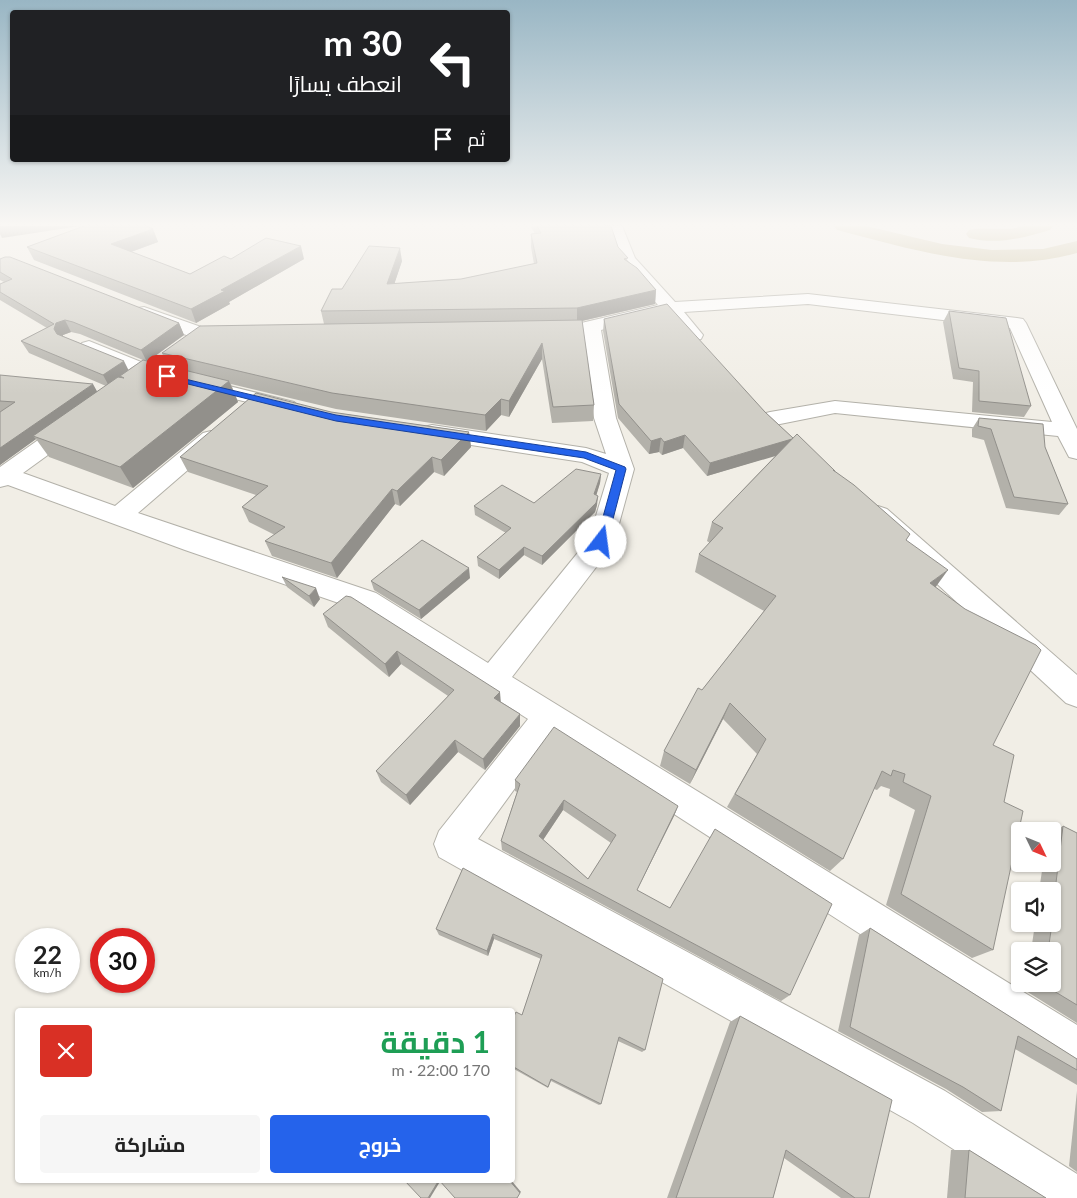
<!DOCTYPE html>
<html lang="ar">
<meta charset="utf-8">
<style>
:root{--surface:#fff;--page:#f6f6f6;--text:#222;--muted:#767676;--accent:#2563eb}
body{margin:0;font-family:Lato,Cairo,sans-serif;background:var(--page);color:var(--text);direction:rtl;height:100vh;display:flex;flex-direction:column;font-size:19px;white-space:nowrap}
*{box-sizing:border-box;margin:0}
p{font-size:16px;color:var(--muted)}
.icon{flex:none;width:28px;height:28px;fill:none;stroke:currentColor;stroke-width:2;stroke-linecap:round;stroke-linejoin:round}
.map{position:relative;flex:1;overflow:hidden;direction:ltr}
.side{position:absolute;left:15px;top:1008px;width:500px;height:175px;display:flex;flex-direction:column;background:var(--surface);border-radius:5px;box-shadow:0 1px 4px #0004;direction:rtl}
.side>*{flex:none}
.guide{position:absolute;left:10px;top:10px;width:500px;height:152px;border-radius:5px;box-shadow:0 1px 4px #0004;direction:rtl;background:#202124;color:#fff;overflow:hidden}
.needle{width:32px;rotate:133deg}
.fabs{position:absolute;left:1011px;top:822px;display:grid;gap:10px}
.fabs a{display:grid;place-items:center;width:50px;height:50px;border-radius:5px;background:var(--surface);box-shadow:0 1px 4px #0004;font-size:25px}
.speed{position:absolute;left:15px;top:928px;display:flex;gap:10px;font-size:25px;font-weight:700;text-align:center}
.speed>*{display:grid;place-content:center;width:65px;height:65px;border-radius:50%;background:var(--surface);box-shadow:0 1px 4px #0004;line-height:1}
.speed small{font-size:12px;font-weight:400}
.speed .limit{border:8px solid #d22;background:#fff;color:#111}
.pin{position:absolute;display:grid;place-items:center;width:42px;height:42px;color:#fff;margin:-21px;border-radius:10px;box-shadow:0 2px 8px #0006}
.me{position:absolute;width:55px;margin:-28px;rotate:15deg;stroke-linejoin:round;filter:drop-shadow(0 0 4px #0008)}
.turn{display:flex;align-items:center;gap:18px;height:105px;padding:0 25px;font-size:22px}
.turn .icon{width:65px;height:65px;stroke-width:2.5}
.turn b{display:block;font-size:35px;line-height:42px}
.then{display:flex;align-items:center;height:48px;padding:0 25px;background:#0003;gap:10px;font-size:19px}
.round{display:grid;place-items:center;flex:none;width:52px;height:52px;border-radius:5px;background:var(--page)}
.head{display:flex;align-items:center;justify-content:space-between;height:85px;padding:0 25px}
h1{font-size:30px;font-weight:700;line-height:38px;color:#1e9e55}
.primary-button{display:flex;gap:10px;margin-top:auto;padding:10px 25px}
.primary-button a{flex:1;height:58px;border-radius:5px;background:var(--accent);color:#fff;font-size:20px;font-weight:700;line-height:58px;text-align:center}
.primary-button a+a{background:var(--page);color:var(--text)}
.map>svg:first-child{display:block}
.lines{fill:none;stroke-linecap:round;stroke-linejoin:round}
.canal{fill:#c4b88f;fill-rule:evenodd}
.minor-casing{stroke:#b3b1a9;stroke-width:2}
.minor{fill:#fff;fill-rule:evenodd}
.wall{fill:#b3b1aa;fill-rule:evenodd}
.shaded-wall{fill:#92908b}
.building{fill:#d0cec6;stroke:#92908b;fill-rule:evenodd}
.route{fill:#2563eb;stroke:#184099}
</style>
<div class="map">
<svg width="1077" height="1198" viewBox="0 0 1077 1198">
<rect width="100%" height="100%" fill="#f1eee6"/>
<g class="lines">
<g class="canal">
<path d="M834,226H866L942,244L992,250L1043,249L1077,241V253C997,276 914,250 837,230Z"/>
<path d="M1023,226H1053L1050,230C1023,238 997,245 969,238L966,234L969,230C987,226 1005,232 1023,226Z"/>
</g>
<g class="minor-casing">
<g id="minor">
<path d="M607,226H622L635,258L675,302L808,294L1017,318L1023,319L1026,323L1077,429V459L1069,457L1058,436L835,413L770,426L762,424L759,419L762,414L770,412L835,401L1052,422L1010,328L808,304L684,312L703,335L701,339C684,343 676,325 666,314L601,330L616,418L634,469L614,542L610,549L512,677L1077,1025V1070L1062,1064L553,736L478,839L945,1091L1077,1174V1198H1029L913,1123L439,857L434,844L439,831L528,719L356,609L185,550L8,485L0,487V467L65,421L73,419L81,421L84,426L81,431L23,473L115,506L203,433L211,431L219,433L222,438L219,443L138,513L376,593L488,663L589,539L609,473L582,462L432,439L424,437L421,432L424,427L432,425L586,448L606,454L594,418L583,334L545,337L538,335L536,331L538,327L577,324L658,305L619,259Z"/>
<path d="M144,307L204,328L237,330L239,334L237,338C202,347 169,328 138,316L135,312L138,308Z"/>
<polygon points="89,341 156,368 294,402 298,406 294,410 287,412 142,376 82,351 79,347 82,343"/>
<polygon points="878,506 887,509 1077,675 1077,707 1066,703 869,521 866,515 869,509"/>
</g>
</g>
<use href="#minor" class="minor"/>
</g>
<g class="wall">
<polygon points="84,226 150,226 149,227 153,229 158,242 131,252 190,274 231,259 304,259 229,302 230,304 196,323 34,260 27,247"/>
<path d="M531,226H611L618,247L628,261L656,290L655,304L582,321L594,405L593,421L552,423L542,359L509,417L501,415L486,431L336,409L231,384L238,402L133,488L49,457L36,439L0,465V412L1,411H0V375L97,392L106,386L29,353L21,341L47,328L0,300V284L4,282L0,280V259L179,323L184,335L147,361L168,366L162,353L324,324L321,311L342,289L402,261L394,284L461,279L534,264L531,247V234H535ZM71,332L80,334L143,360L128,370L63,336V335Z"/>
<polygon points="949,311 1031,406 1024,417 972,412 973,382 953,379 943,322"/>
<polygon points="604,319 765,412 793,438 835,471 906,540 936,587 993,745 1004,802 993,950 972,958 886,905 915,810 889,796 890,789 881,786 877,790 874,789 843,859 830,871 727,807 757,754 723,719 690,784 660,766 664,751 702,690 764,611 695,572 699,554 710,543 707,541 712,522 776,455 707,476 683,448 662,455 659,452 649,454 618,418 603,331"/>
<polygon points="331,412 469,432 471,447 444,476 434,472 400,506 395,504 337,578 272,556 265,541 275,535 249,522 242,507 256,495 188,472 180,457"/>
<polygon points="979,418 1045,447 1068,504 1059,515 1006,508 984,440 972,437 972,429"/>
<polygon points="601,474 600,483 596,495 597,505 595,512 542,565 524,555 499,579 478,566 477,557 506,533 475,515 474,506 534,503"/>
<polygon points="282,577 320,599 314,607 287,587"/>
<polygon points="470,578 421,619 374,590 371,581"/>
<polygon points="323,614 500,692 500,702 520,726 485,770 458,752 410,805 381,782 376,771 448,696 401,664 389,677 328,627"/>
<path d="M515,780L678,806L674,816L637,890L790,995L781,1001L502,850L501,841L517,792L515,791ZM563,810L611,843L588,879L543,840Z"/>
<polygon points="1063,826 1077,833 1077,1023 1026,991 1027,984 1052,984 1052,951 1031,951 1035,924 1052,924 1052,891 1039,891 1043,864 1052,864 1052,833"/>
<polygon points="463,868 645,1050 642,1052 618,1041 601,1104 599,1105 551,1081 548,1088 512,1068 512,1020 522,1015 541,959 494,939 488,956 439,935 436,929"/>
<polygon points="870,928 1077,1059 1077,1085 1015,1049 1001,1111 982,1112 946,1089 838,1031 859,935"/>
<polygon points="740,1016 869,1198 841,1198 784,1158 773,1198 667,1198 730,1022"/>
<polygon points="1077,1091 1077,1172 1069,1166"/>
<polygon points="951,1150 969,1150 1046,1198 947,1198"/>
</g>
<g class="shaded-wall">
<polygon points="0,226 80,226 2,238 0,234"/>
<polygon points="153,229 158,242 117,257 111,244"/>
<polygon points="301,246 304,259 229,302 230,304 196,323 191,309 221,290"/>
<polygon points="400,248 402,261 390,297 387,284"/>
<polygon points="656,290 655,304 577,322 577,308"/>
<polygon points="65,320 71,332 63,335 61,341 54,329 56,323"/>
<polygon points="179,323 184,335 147,362 141,350"/>
<polygon points="542,343 542,359 509,417 509,401"/>
<polygon points="124,361 130,373 120,376 122,379 110,388 103,375"/>
<polygon points="229,381 238,402 133,488 120,467"/>
<polygon points="93,384 99,395 33,436 36,439 0,465 0,448"/>
<polygon points="501,399 501,415 486,431 485,415"/>
<polygon points="469,432 471,447 444,476 441,460"/>
<polygon points="685,435 683,448 662,455 664,442"/>
<polygon points="661,438 659,452 649,454 651,441"/>
<polygon points="794,438 789,452 707,476 710,463"/>
<polygon points="432,457 434,472 400,506 397,491"/>
<polygon points="601,474 600,483 594,503 594,494"/>
<polygon points="392,489 395,504 337,578 331,563"/>
<polygon points="598,496 597,505 595,512 542,565 542,556"/>
<polygon points="524,547 524,555 499,579 499,570"/>
<polygon points="469,568 470,578 421,619 419,610"/>
<polygon points="948,570 935,588 930,583"/>
<polygon points="316,588 320,599 314,607 309,596"/>
<polygon points="397,651 401,664 389,677 385,664"/>
<polygon points="500,692 501,704 494,698"/>
<polygon points="730,703 723,719 690,784 696,770"/>
<polygon points="520,714 520,726 485,770 483,759"/>
<polygon points="455,740 458,752 410,805 406,795"/>
<polygon points="564,800 563,810 539,846 539,836"/>
<polygon points="678,806 674,816 633,898 637,890"/>
<polygon points="493,934 494,939 488,956 487,951"/>
<polygon points="439,1180 441,1180 430,1198 428,1198"/>
<polygon points="509,1180 511,1180 521,1192 520,1193"/>
</g>
<g class="building">
<polygon points="84,226 147,226 153,229 111,244 190,274 224,256 231,259 266,238 301,246 221,290 225,291 191,309 27,247"/>
<polygon points="537,226 611,226 618,247 628,258 624,259 637,268 656,290 577,308 321,311 332,289 342,289 369,246 400,248 387,284 461,279 537,263 531,234 541,233"/>
<polygon points="5,257 10,257 179,323 141,350 73,322 65,320 56,323 54,329 57,334 124,361 103,375 21,341 54,324 0,292 0,284 12,279 0,272 0,259"/>
<polygon points="667,304 765,412 793,438 792,439 710,463 685,435 664,442 661,438 651,441 619,404 604,319"/>
<polygon points="949,311 1006,318 1031,406 979,401 979,371 959,368"/>
<polygon points="582,320 594,405 553,407 542,343 509,401 501,399 485,415 332,393 162,353 200,326"/>
<polygon points="143,360 229,381 120,467 33,436 118,377 124,378 120,376"/>
<polygon points="0,375 93,384 0,448 0,412 15,402 0,401"/>
<polygon points="256,393 331,412 469,432 441,460 432,457 397,491 392,489 331,563 265,541 285,527 242,507 268,486 180,457"/>
<polygon points="979,418 1043,424 1045,447 1068,504 1014,497 991,429 978,426"/>
<polygon points="797,434 835,471 833,470 854,485 910,534 906,540 948,570 930,583 965,609 1036,645 1041,650 993,745 1014,755 1004,802 1023,811 993,950 901,894 931,796 903,782 905,774 893,770 891,776 882,771 843,859 735,794 766,739 730,703 696,770 664,751 698,688 702,690 776,596 699,554 723,528 712,522"/>
<polygon points="576,469 601,474 594,494 598,496 596,503 542,556 524,547 499,570 477,557 511,528 474,506 502,485 534,503"/>
<polygon points="422,540 469,568 419,610 371,581"/>
<polygon points="282,577 316,588 309,596"/>
<polygon points="346,596 351,597 500,692 494,698 520,714 483,759 455,740 406,795 376,771 454,690 397,651 385,664 323,614"/>
<path d="M554,727L678,806L637,890L670,908L715,829L832,904L790,995L501,841L520,784L515,780ZM564,800L616,835L588,879L539,836Z"/>
<polygon points="1063,826 1077,833 1077,1005 1044,985 1044,984 1052,984 1052,951 1048,951 1052,924 1052,915"/>
<polygon points="463,868 663,979 645,1050 619,1037 601,1104 551,1079 548,1087 512,1066 512,1020 516,1012 522,1015 542,955 493,934 487,951 436,929"/>
<polygon points="870,928 1077,1059 1077,1070 1018,1036 1001,1111 963,1087 850,1027"/>
<polygon points="740,1016 892,1100 869,1198 855,1198 786,1150 773,1198 676,1198"/>
<polygon points="969,1150 1046,1198 965,1198"/>
<polygon points="404,1180 439,1180 428,1198 421,1198"/>
<polygon points="439,1180 509,1180 520,1193 517,1198 455,1198"/>
</g>
<linearGradient id="sky" x2="0" y2="1"><stop stop-color="#99b6c4"/><stop offset="0.57" stop-color="#f9f7f4"/><stop offset="1" stop-color="#f9f7f4" stop-opacity="0"/></linearGradient>
<rect width="1077" height="394" fill="url(#sky)"/>
<polygon class="route" points="164,374 336,415 586,452 625,467 626,469 607,542 601,546 596,542 616,470 584,458 336,421 164,378"/>
</svg>
<div class="fabs">
<a><svg class="needle" viewBox="-14 -14 28 28"><path d="M0-13l5 13h-10z" fill="#e53935"/><path d="M0 13l5-13h-10z" fill="#767676"/></svg></a>
<a><svg class="icon" aria-label="sound" viewBox="0 0 24 24"><path d="M4 9h4l5-4v14l-5-4H4zM17 9q2 3 0 6"/></svg></a>
<a><svg class="icon" aria-label="layers" viewBox="0 0 24 24"><path d="M12 4l9 5-9 5-9-5zM3 14l9 5 9-5"/></svg></a>
</div>
<div class="speed"><div>22<small>km/h</small></div><div class="limit">30</div></div>
<div class="pin" style="left:167px;top:376px;background:#d93025"><svg class="icon" aria-label="arrive" viewBox="0 0 24 24"><path d="M6 21V4h12l-3 4 3 4H6"/></svg></div>
<svg class="me" style="left:601px;top:542px" viewBox="-20 -20 40 40"><circle r="19" fill="#fff"/><path d="M0-13L10 11 0 6-10 11z" fill="#2563eb"/></svg>
<div class="guide">
<div class="turn"><svg class="icon" aria-label="left" viewBox="0 0 24 24"><path d="M17 20v-9H6M10 6l-5 5 5 5"/></svg><div><b>30 m</b>انعطف يسارًا</div></div>
<div class="then">ثم<svg class="icon" aria-label="arrive" viewBox="0 0 24 24"><path d="M6 21V4h12l-3 4 3 4H6"/></svg></div>
</div>
<section class="side">
<div class="head"><div><h1>1 دقيقة</h1><p>170 m · 22:00</p></div><a class="round" style="background:#d93025;color:#fff"><svg class="icon" aria-label="close" viewBox="0 0 24 24"><path d="M6 6l12 12M18 6L6 18"/></svg></a></div>
<div class="primary-button"><a>خروج</a><a>مشاركة</a></div>
</section>
</div>
